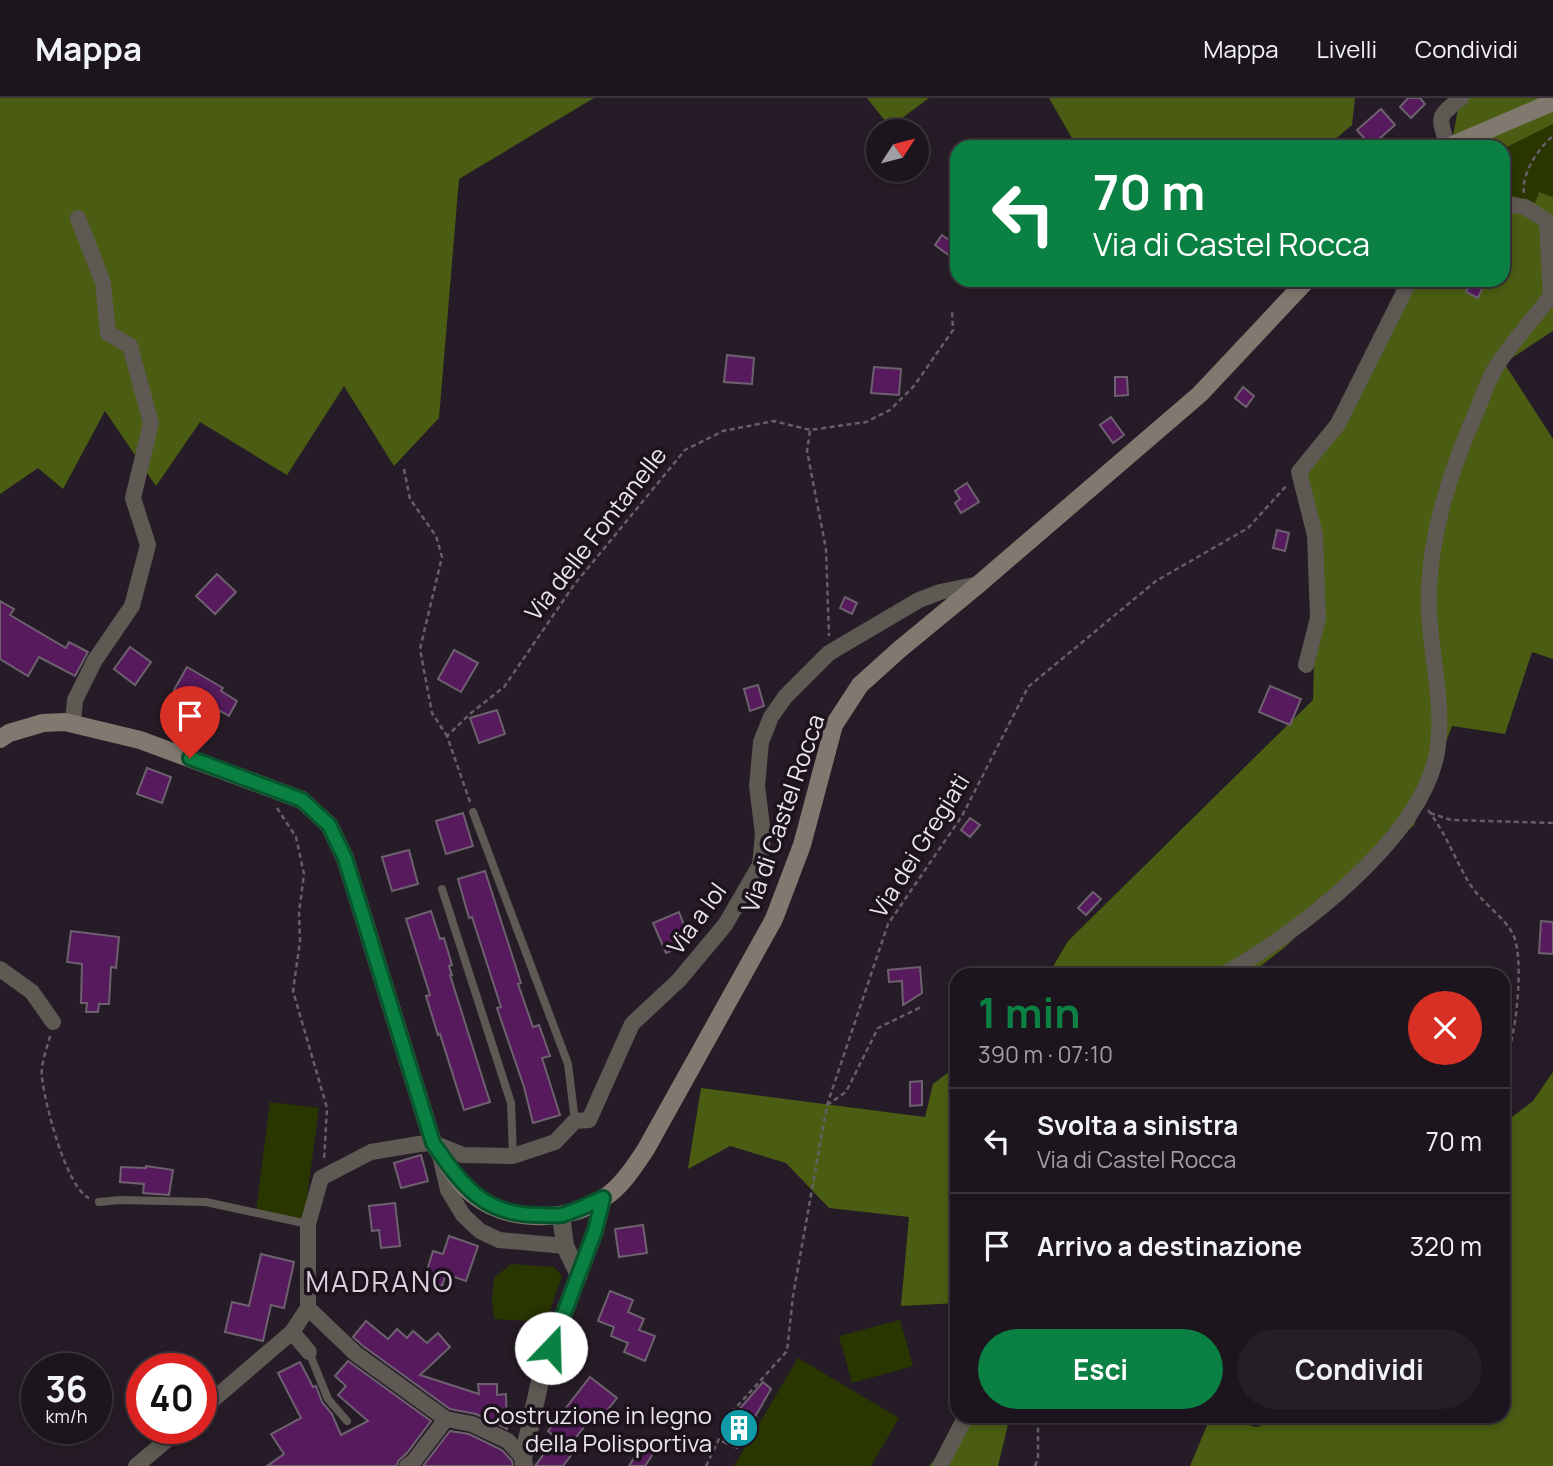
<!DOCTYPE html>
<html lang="it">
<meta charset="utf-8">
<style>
:root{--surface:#1c151d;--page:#251e26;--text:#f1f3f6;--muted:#a09fa4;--line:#3a343b;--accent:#0b8043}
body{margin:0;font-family:Manrope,sans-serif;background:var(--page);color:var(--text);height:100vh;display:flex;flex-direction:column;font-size:26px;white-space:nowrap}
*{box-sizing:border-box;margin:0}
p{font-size:23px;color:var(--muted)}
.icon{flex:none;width:38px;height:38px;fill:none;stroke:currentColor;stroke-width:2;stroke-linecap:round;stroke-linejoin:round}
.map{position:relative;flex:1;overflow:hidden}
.side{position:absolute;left:950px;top:870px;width:560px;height:455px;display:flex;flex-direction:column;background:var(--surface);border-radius:21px;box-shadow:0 4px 10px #0003,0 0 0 2px var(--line)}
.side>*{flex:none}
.banner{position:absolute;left:950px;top:42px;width:560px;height:147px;border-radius:21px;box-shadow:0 4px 10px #0003,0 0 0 2px var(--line);background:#0b8043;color:#fff;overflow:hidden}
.needle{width:46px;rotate:54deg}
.buttons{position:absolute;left:866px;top:21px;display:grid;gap:14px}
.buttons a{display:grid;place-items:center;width:63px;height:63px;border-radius:50%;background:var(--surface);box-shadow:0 4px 10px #0003,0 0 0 2px var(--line);font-size:35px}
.speed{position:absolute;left:21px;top:1255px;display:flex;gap:14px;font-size:35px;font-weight:700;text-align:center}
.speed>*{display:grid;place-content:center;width:91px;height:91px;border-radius:50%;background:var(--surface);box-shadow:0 4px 10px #0003,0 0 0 2px var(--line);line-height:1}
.speed small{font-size:18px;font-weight:400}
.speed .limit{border:10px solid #d22;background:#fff;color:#111}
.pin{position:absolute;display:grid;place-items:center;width:60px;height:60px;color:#fff;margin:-72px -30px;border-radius:50% 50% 50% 0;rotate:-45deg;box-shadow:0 0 7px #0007}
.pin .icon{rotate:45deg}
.me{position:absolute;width:77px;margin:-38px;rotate:21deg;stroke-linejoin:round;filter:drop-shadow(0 0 5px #0008)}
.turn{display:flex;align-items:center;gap:24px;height:147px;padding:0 28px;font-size:32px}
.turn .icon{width:91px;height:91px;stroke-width:2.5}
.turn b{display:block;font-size:49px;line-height:60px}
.round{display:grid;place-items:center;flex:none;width:74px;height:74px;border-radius:37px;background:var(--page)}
.headline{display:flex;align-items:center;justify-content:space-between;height:119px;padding:0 28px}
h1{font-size:42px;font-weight:700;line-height:52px;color:var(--accent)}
.button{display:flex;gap:14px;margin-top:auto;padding:14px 28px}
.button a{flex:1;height:80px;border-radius:42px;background:var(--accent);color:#fff;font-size:28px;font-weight:700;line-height:80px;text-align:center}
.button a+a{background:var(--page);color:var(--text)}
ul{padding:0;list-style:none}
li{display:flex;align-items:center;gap:21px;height:105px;padding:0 28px;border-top:2px solid var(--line)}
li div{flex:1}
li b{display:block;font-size:26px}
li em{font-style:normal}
header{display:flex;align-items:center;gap:42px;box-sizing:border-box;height:98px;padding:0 35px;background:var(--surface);border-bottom:2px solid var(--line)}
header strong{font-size:33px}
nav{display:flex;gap:38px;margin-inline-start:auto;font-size:24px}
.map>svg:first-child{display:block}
.green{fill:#293600}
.forest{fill:#4a5d12}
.building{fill:#561a5d;stroke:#6e616f;stroke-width:2}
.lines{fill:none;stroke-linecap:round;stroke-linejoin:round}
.path{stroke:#675e68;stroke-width:2.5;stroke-dasharray:5 3.5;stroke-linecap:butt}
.service{stroke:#5e5953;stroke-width:8}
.minor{stroke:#5e5953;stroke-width:16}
.tertiary{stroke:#5e5953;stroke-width:18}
.secondary{stroke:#81796f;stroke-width:18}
.route-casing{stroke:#07532c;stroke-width:18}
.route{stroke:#0b8043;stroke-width:12}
.labels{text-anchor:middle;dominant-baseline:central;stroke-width:7;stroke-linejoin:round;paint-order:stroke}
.street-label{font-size:24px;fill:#ece5ed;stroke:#1c131d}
.poi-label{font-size:24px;fill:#ece5ed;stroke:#1c131d;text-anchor:end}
.quarter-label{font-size:28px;letter-spacing:2px;fill:#ddcfde;stroke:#1c131d}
</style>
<header>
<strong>Mappa</strong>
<nav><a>Mappa</a><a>Livelli</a><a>Condividi</a></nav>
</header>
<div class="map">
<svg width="1553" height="1368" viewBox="0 0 1553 1368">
<rect width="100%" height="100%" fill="#261c27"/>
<g class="green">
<polygon points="1553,26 1553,99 1539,94 1535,106 1503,95 1503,51"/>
<polygon points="270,1004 319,1010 304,1121 256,1114"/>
<polygon points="511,1166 554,1169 562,1178 546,1224 494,1221 492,1199 494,1180"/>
<polygon points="900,1222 913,1268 852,1285 839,1238"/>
<polygon points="798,1260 899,1320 871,1368 734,1368"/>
</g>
<g class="forest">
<polygon points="0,0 594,0 459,81 439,320 394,368 344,288 287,377 200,324 156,388 105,313 63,391 38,370 0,396"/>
<polygon points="867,0 929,0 890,29"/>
<polygon points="1049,0 1355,0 1352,27 1326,49 1077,49"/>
<polygon points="1460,0 1553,0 1553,26 1503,51 1451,49"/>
<polygon points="1539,94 1553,99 1553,233 1504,265 1553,341 1553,561 1532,554 1505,636 1452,628 1414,727 1284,850 1249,877 1048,877 1068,843 1313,602 1317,459 1300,369 1344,312 1409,182 1503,182 1503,95 1535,105"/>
<polygon points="957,968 957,1205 901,1208 909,1119 829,1110 786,1065 730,1048 688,1071 701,990 925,1019 933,986"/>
<polygon points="1553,974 1553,1368 1190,1368 1211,1318 1236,1318 1235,1324 1257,1329 1283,1318 1503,1318 1503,1026 1533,1003"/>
<polygon points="971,1318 1010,1318 998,1368 929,1368 957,1338"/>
</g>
<g class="building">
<polygon points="1408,0 1420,0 1425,6 1411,20 1400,9"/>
<polygon points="1381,11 1395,27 1371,48 1357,32"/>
<polygon points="942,137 957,148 951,159 935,147"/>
<polygon points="1472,182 1486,182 1478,200 1466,194"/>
<polygon points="727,257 754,260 752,286 724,284"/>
<polygon points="874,269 901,271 899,297 871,295"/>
<polygon points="1115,279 1127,279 1128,297 1115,298"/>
<polygon points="1243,289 1254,298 1246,309 1235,300"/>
<polygon points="1111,319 1124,337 1113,345 1100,327"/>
<polygon points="967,385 979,404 961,415 955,405 960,401 955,393"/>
<polygon points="1277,432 1289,435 1285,453 1273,450"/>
<polygon points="217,476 236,494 215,516 196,498"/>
<polygon points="845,499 857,505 852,516 840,510"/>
<polygon points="0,503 14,511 10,517 66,550 69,544 88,554 75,578 39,559 28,578 0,561"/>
<polygon points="130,549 151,564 135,587 114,571"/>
<polygon points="454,552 478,565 461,594 438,581"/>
<polygon points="187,569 223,590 221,593 237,603 229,618 220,613 218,618 174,592"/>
<polygon points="758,587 764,608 750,613 744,591"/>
<polygon points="1270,588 1301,601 1290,627 1259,614"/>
<polygon points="497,612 505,636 479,645 470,620"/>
<polygon points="147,670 171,679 162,705 137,696"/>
<polygon points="463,715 473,748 446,756 436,723"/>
<polygon points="970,720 980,727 970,739 961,732"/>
<polygon points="409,752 418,786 392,793 382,759"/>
<polygon points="485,773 521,885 518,886 533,929 539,927 550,958 542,960 560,1017 533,1025 524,989 497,910 501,909 472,819 469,820 458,781"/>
<polygon points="1093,794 1101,801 1086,817 1078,810"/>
<polygon points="431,813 440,841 444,840 452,867 449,868 452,877 450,877 490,1004 464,1012 440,936 438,937 426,898 430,897 406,821"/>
<polygon points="679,814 691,845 666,855 653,825"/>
<polygon points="1541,823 1553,824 1553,856 1539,855"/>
<polygon points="71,833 119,839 116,870 111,869 109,906 99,906 98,914 86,914 87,905 81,905 82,866 67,864"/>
<polygon points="920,869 922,895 903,907 902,883 889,884 888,872"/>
<polygon points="922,983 922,1007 910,1008 910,984"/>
<polygon points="421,1057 428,1083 401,1090 394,1065"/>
<polygon points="146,1068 173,1072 169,1097 143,1095 144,1086 120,1084 121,1069 146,1070"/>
<polygon points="395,1105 400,1148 381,1150 379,1132 372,1133 369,1108"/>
<polygon points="643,1127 647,1155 619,1159 615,1131"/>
<polygon points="449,1138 478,1148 466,1183 446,1176 442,1188 424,1182 433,1153 443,1156"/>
<polygon points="261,1156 294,1164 284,1210 271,1207 263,1243 225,1234 232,1204 249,1208"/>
<polygon points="610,1193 633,1202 628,1214 644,1221 639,1232 655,1238 645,1263 624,1254 628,1245 611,1238 614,1229 598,1223"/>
<polygon points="366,1223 388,1241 397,1231 407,1240 413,1233 427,1245 438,1235 450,1249 420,1277 479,1296 478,1286 497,1286 497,1297 506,1296 507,1331 476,1316 450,1311 363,1248 353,1239"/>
<polygon points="348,1263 431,1323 407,1355 398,1363 397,1368 267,1368 284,1356 271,1336 301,1320 278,1275 300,1264 313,1289 316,1288 322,1304 332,1316 341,1337 368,1323 338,1297 346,1288 335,1278"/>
<polygon points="590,1279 617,1300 598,1324 592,1319 566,1352 572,1356 563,1368 535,1368 556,1340 548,1333"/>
<polygon points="763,1284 771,1291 737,1350 723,1344 736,1315"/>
<polygon points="450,1333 469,1336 502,1352 512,1363 513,1368 423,1368"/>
<polygon points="642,1347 654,1354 645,1368 629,1368"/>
</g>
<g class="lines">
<g class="path">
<path d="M1524,95C1521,77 1538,50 1553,38"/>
<polyline points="810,333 807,353 826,451 829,538"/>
<polyline points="404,371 410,401 436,438 442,459 420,551 432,615 447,638"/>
<polyline points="470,704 447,638 471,615 504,589 574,487 685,352 723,333 774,323 810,332 866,324 890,312 914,288 953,232 952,212"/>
<polyline points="277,710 296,739 304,776 299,815 300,843 293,893 327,1010 324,1062"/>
<path d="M1428,712C1445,734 1454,759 1468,783C1479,803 1502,816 1513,836C1525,860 1516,945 1503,969"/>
<polyline points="1430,715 1451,722 1553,725"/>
<path d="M50,938C47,950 40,968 42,980C45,1006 66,1089 89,1100"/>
<polyline points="827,1007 846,994 878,930 923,908"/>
<polyline points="706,1368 732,1314 787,1253 793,1198 827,1007 888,826 962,718 1028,589 1156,483 1248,430 1287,387"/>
<polyline points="1035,1368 1038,1360 1038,1318"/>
</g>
<g class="service">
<polyline points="473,714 568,966 575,1023"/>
<polyline points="442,791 511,1005 513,1058"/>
<polyline points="99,1104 120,1102 206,1104 308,1126"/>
<polyline points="309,1254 328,1301 347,1323"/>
</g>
<g class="minor">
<path d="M1448,49C1439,18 1435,21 1461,0"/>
<polyline points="1503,106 1525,109 1553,127"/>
<polyline points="1306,567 1318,520 1315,437 1299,374 1338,326 1410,182"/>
<polyline points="73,624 75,602 95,562 132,508 148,447 133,400 151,325 130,248 108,235 103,185 78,120"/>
<polyline points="0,871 32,894 53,924"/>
<path d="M1222,877C1295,837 1422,741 1437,654C1446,602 1426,543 1429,490C1432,428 1452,369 1477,312C1483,298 1488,282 1496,269C1512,244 1533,221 1551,198L1547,125"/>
<polyline points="440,1057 448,1092 463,1117 480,1133 499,1142 565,1148"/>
<polyline points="308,1210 356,1256 446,1321 472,1326 508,1343 523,1360"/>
<polyline points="292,1234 309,1254"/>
<polyline points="201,1312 292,1234 308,1210 308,1126 321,1080 371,1054 419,1046 433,1045 463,1057 513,1058 555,1044 575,1023 589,1022 632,926 679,882 725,827 760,767 763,736 757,688 761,644 771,619 785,599 829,555 919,502 940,494 979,486"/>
<polyline points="136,1368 181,1330"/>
<polyline points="407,1368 414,1363 446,1321"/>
<polyline points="940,1368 966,1318"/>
</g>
<g class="tertiary">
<polyline points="561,1117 565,1148 579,1177"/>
<polyline points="524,1368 523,1360 542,1274 595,1133 603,1100"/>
</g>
<g class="secondary">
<polyline points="1448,49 1553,4"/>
<path d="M0,641L9,635L43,625L65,624L140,642L302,702L329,727L345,760L433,1045C445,1062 456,1082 472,1096C508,1125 566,1125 604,1100C622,1088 634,1069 646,1051L774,821L802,747L834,627L860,587L900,551L979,486L1200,296L1307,182"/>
</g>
</g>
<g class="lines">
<g class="route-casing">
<path id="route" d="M190,660L302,702L329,727L345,760L433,1045C462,1087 484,1118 540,1117C547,1117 556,1118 562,1117C576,1113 590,1106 603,1100L595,1133L551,1250"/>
</g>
<use href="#route" class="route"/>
</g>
<defs>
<g id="building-disc" transform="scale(2.0125)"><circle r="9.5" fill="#0f9aa8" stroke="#1c131d"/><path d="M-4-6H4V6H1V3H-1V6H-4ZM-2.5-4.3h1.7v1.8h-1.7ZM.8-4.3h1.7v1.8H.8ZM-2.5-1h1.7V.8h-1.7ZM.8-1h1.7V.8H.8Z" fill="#fff"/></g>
</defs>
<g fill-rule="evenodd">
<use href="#building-disc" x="739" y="1330"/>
</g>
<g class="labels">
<g class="street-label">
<text transform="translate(595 435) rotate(-52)">Via delle Fontanelle</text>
<text transform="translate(782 715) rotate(-71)">Via di Castel Rocca</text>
<text transform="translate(919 747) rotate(-58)">Via dei Gregiati</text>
<text transform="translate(696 820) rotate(-54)">Via a Iol</text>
</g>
<g class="poi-label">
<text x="712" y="1316">Costruzione in legno<tspan x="712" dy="28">della Polisportiva</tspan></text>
</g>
<g class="quarter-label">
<text x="380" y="1183">MADRANO</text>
</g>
</g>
</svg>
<div class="buttons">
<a><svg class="needle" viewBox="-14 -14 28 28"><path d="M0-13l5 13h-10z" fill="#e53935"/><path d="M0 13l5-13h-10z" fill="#a09fa4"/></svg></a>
</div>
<div class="speed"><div>36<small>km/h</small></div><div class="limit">40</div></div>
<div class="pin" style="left:190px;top:660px;background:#d93025"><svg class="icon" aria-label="arrive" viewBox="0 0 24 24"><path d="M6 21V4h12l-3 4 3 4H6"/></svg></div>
<svg class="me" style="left:551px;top:1250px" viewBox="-20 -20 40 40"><circle r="19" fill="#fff"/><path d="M0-13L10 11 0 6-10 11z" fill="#0b8043"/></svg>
<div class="banner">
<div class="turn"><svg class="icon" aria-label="left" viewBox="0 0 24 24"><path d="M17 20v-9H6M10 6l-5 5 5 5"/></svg><div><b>70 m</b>Via di Castel Rocca</div></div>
</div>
<section class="side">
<div class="headline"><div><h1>1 min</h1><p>390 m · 07:10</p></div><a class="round" style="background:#d93025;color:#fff"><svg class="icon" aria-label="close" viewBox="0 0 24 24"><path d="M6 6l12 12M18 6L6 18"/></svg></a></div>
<ul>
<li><svg class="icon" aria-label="left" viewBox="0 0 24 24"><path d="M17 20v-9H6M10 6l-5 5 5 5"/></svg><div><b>Svolta a sinistra</b><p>Via di Castel Rocca</p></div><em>70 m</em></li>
<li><svg class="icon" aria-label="arrive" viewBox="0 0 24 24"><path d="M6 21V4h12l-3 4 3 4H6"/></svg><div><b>Arrivo a destinazione</b></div><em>320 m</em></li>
</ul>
<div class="button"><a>Esci</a><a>Condividi</a></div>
</section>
</div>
